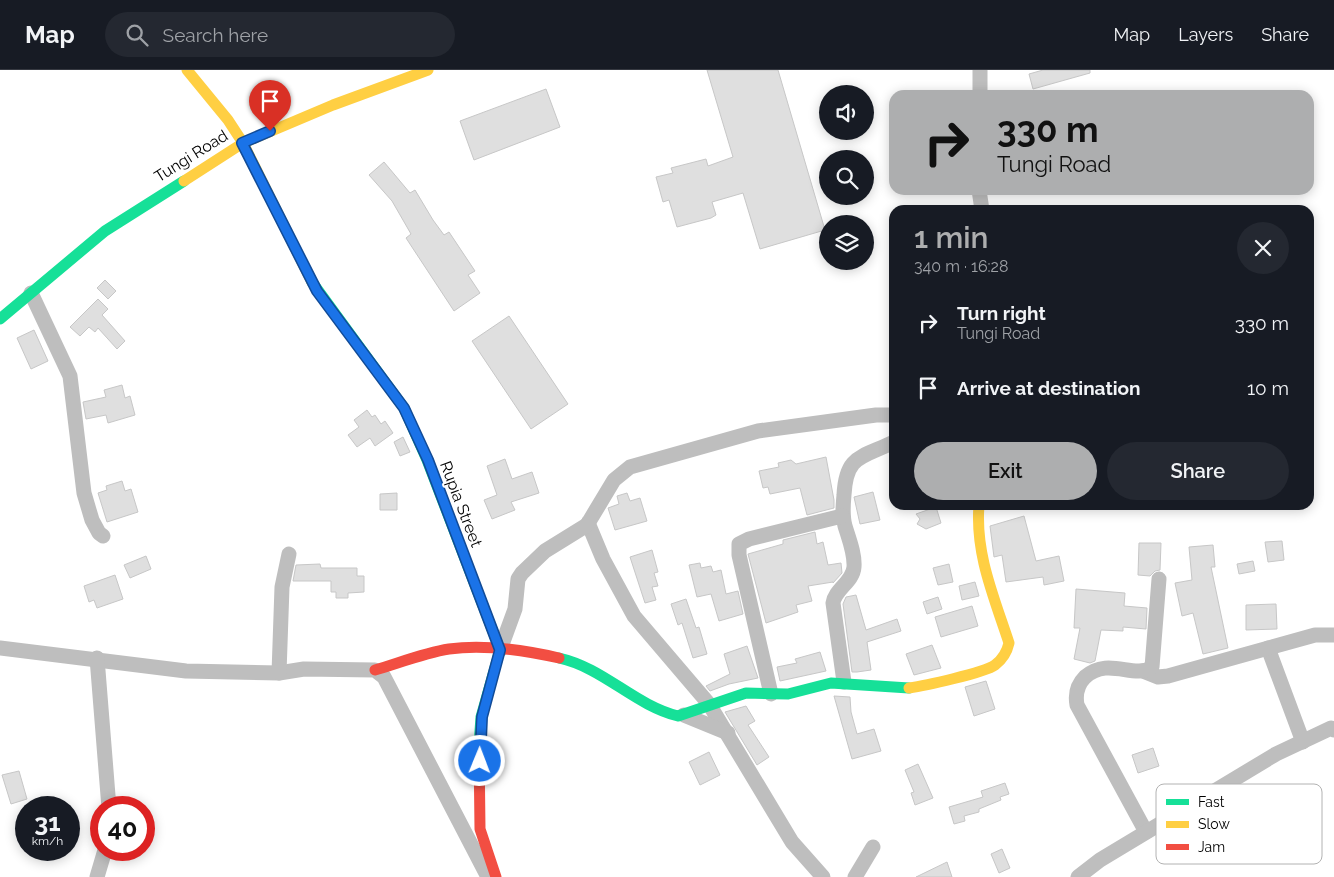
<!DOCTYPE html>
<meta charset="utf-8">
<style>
:root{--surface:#171b24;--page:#242831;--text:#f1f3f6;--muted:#9ea1a6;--line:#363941;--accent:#adaeaf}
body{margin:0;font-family:Raleway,sans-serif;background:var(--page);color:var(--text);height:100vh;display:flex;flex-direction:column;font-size:19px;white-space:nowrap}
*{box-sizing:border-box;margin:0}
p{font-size:16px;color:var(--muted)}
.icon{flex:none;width:28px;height:28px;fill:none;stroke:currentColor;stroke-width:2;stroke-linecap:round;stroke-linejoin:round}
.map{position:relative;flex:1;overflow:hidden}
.drawer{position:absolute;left:889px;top:135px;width:425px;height:305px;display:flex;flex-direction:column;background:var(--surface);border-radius:15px;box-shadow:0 2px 12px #0003}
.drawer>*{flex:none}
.hud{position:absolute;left:889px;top:20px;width:425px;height:105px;border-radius:15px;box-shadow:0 2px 12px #0003;background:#adaeaf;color:#111;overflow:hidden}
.fabs{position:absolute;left:819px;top:15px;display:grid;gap:10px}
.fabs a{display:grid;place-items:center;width:55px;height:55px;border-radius:50%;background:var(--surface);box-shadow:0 2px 12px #0003;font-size:25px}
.speed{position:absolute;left:15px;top:726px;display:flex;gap:10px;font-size:25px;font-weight:700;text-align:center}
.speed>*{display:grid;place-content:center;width:65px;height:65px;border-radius:50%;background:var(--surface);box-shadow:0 2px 12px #0003;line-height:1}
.speed small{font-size:12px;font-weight:400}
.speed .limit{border:8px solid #d22;background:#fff;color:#111}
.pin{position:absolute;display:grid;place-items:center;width:42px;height:42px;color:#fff;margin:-51px -21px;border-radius:50% 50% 50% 0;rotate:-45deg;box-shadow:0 0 5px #0007}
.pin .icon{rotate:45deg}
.me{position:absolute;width:55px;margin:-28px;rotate:1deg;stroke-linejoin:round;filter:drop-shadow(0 0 4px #0008)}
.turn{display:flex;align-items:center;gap:18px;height:105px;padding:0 25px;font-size:22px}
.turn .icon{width:65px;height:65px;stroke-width:2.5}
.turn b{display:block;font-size:35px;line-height:42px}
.round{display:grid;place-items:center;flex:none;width:52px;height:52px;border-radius:26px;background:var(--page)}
.head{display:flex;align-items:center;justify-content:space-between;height:85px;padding:0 25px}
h1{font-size:30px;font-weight:600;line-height:38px;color:var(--accent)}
.primary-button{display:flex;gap:10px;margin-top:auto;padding:10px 25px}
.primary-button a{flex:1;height:58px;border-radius:30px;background:var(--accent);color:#111;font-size:20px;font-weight:600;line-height:58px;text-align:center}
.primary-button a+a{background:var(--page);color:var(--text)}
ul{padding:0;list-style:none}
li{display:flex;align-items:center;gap:15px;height:65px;padding:0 25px}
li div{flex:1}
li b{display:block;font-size:19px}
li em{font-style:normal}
header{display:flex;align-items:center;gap:30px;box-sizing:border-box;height:70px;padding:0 25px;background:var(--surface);border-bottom:1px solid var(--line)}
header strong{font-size:24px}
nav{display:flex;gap:28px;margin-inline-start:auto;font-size:18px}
.search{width:350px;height:45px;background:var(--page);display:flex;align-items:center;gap:12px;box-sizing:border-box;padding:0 18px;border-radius:28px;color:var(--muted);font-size:19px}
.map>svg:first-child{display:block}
.building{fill:#dfdfdf;stroke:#c7c7c7}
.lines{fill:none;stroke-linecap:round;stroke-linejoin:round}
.lane{stroke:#bebebe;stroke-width:8}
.street{stroke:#bebebe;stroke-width:15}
.fast{stroke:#16e098;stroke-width:11}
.slow{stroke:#ffcf43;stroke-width:11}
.jam{stroke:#f24e42;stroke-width:11}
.route-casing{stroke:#114b97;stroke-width:12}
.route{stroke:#1a73e8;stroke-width:9}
.labels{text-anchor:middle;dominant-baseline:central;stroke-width:4;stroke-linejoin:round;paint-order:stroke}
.street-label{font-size:16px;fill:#000;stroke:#fff}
.key{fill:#fff;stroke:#b2b2b2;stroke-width:1}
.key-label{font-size:14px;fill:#000}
</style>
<header>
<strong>Map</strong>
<div class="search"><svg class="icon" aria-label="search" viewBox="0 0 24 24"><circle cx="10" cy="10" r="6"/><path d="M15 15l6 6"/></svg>Search here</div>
<nav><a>Map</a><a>Layers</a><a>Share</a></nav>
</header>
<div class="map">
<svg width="1334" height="807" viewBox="0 0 1334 807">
<rect width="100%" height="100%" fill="#fff"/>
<g class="building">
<polygon points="707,0 778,0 825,160 760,179 743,123 712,132 716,145 711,148 677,157 669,130 663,132 656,107 673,103 671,98 706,89 708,96 733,87"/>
<polygon points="1043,0 1090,0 1090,3 1033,19 1029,4"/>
<polygon points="546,19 560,57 474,90 460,51"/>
<polygon points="384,92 410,123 415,120 433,150 444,165 449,162 475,201 468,205 480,223 454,241 406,168 411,164 392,131 369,105"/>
<polygon points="105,210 116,221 108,229 97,218"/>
<polygon points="98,229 108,239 102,245 125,271 117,279 98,258 95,262 89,257 80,266 70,257"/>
<polygon points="509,246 568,334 531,359 472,271"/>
<polygon points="34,260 48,291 31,299 17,268"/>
<polygon points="122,315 125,328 130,326 135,345 108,353 106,345 86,349 83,332 106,327 104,320"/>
<polygon points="367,340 372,347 375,345 381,354 385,351 393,363 375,376 370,368 357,377 348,365 359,357 354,350"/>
<polygon points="403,367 410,382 400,386 394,372"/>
<polygon points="826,387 834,430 834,438 807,445 800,418 770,424 768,417 763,418 759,401 779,397 778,393 791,390 796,394"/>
<polygon points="505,389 512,409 532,402 539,423 511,432 515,440 492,449 484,430 497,425 487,396"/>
<polygon points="122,411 125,421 131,419 138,442 107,452 98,423 107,420 106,416"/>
<polygon points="873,422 880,450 860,454 854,427"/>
<polygon points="397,423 397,440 380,440 380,424"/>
<polygon points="627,423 630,431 640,428 647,451 615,460 608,438 619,434 617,426"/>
<polygon points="936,437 941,453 926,459 917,454 920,449 916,444"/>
<polygon points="1024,446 1036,491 1059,486 1064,511 1044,515 1043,507 1006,512 1002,485 994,487 990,456"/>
<polygon points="815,462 817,474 823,472 828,495 841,493 842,503 833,513 833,512 808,516 812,531 796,535 798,542 766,553 748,484 783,474 783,470"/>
<polygon points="1282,471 1284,490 1268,492 1265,472"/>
<polygon points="1139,473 1161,473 1160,500 1155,501 1150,506 1138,505"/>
<polygon points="1213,475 1215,497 1211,497 1228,578 1203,584 1193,543 1182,546 1175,513 1192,510 1189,477"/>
<polygon points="652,480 658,502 654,503 658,516 652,517 656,530 645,533 630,487"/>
<polygon points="146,486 151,499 130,508 124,495"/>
<polygon points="1253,491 1255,501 1239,504 1237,494"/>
<polygon points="700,493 701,498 711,496 713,502 721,500 726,524 738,521 743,544 719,551 711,524 697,527 689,495"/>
<polygon points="320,494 321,498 357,498 357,506 364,506 364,522 348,523 348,528 336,528 336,522 331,522 331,511 293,511 296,495"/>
<polygon points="949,494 953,512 938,515 933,498"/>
<polygon points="115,505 123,529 97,538 94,530 89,532 84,516"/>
<polygon points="975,512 979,526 962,530 959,516"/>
<polygon points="1076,519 1125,523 1124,536 1147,538 1146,559 1123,557 1123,561 1101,560 1095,591 1090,593 1074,589 1080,558 1074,558"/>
<polygon points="856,525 866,560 897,549 901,561 867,572 871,600 857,602 852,602 843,534 846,527"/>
<polygon points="938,527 942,539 927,544 923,532"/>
<polygon points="686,529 696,558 699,557 707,584 693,588 682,553 678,555 671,534"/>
<polygon points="1276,534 1277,559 1246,560 1246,535"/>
<polygon points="972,536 978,556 941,567 935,547"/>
<polygon points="932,575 941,598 914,605 906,584"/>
<polygon points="747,576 758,608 729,614 710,621 706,616 730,604 724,584"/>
<polygon points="820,582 826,601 780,611 777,597 797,593 795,589"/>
<polygon points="986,611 995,639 974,646 965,617"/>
<polygon points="834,626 850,627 851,642 857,664 874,659 881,681 852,689"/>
<polygon points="746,636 755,651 748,655 769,687 757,695 725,642"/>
<polygon points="1153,678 1159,696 1138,703 1132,685"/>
<polygon points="709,682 720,705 700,715 689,692"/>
<polygon points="918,694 933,728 915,735 911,723 914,722 905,700"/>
<polygon points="19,701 27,729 11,734 2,705"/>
<polygon points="1005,713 1009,724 1000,727 1001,730 979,739 979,742 964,746 965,751 954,754 949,737 983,727 981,721"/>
<polygon points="1002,779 1010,798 999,803 991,784"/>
<polygon points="947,792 952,807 916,807"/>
</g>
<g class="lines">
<polyline class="lane" points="1210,724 1225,739 1261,764"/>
<g class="street">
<polyline points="980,25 980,0"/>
<polyline points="979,120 982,140"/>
<polyline points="31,223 70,306 84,423 92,450 99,463 103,466"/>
<polyline points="588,453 603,489 634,546 709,634 792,772 823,807"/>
<polyline points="0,578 186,601 279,603 304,599 375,600 384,607 488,807"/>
<polyline points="1268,578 1303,672"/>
<polyline points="500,580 515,539 518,509 522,503 545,481 587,455 614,410 630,397 758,361 876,345 894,345"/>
<polyline points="97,588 109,738"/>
<polyline points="1143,601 1158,607 1168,606 1315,565 1334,565"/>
<polyline points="279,603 282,517 289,484"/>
<path d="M844,612L833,533C835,519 853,512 854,497C855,484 849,469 845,456C842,445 843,436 844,425C846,385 861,388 894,372"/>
<polyline points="771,624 739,485 739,474 749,469 842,446"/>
<polyline points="684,645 728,663"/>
<path d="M1146,762L1077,635C1075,624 1077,615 1085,607C1109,586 1134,610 1152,597L1159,509"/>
<polyline points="97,807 105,780"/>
<polyline points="855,807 873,777"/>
<polyline points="1078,807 1100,790 1276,684 1331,658 1334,660"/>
</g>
<g class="fast">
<polyline points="312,212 404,338 427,390 500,580 481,647 479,675"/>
<polyline points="0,249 105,161 184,111"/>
<path d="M559,588C604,598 634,635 678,646L746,623L788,624L831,613L909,618"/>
</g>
<g class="slow">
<polyline points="187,0 228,50 243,73 312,212"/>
<polyline points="184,111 243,73 333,35 428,0"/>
<path d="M909,618C923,616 984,603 995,595C1003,589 1007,582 1009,573C994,527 975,484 979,435"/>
</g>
<g class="jam">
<path d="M375,600C399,593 424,583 449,579C485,574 524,580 559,588"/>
<polyline points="479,675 480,759 496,807"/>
</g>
</g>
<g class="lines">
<g class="route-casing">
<polyline id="route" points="270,61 242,73 317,221 404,338 428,390 500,580 482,647 480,691"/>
</g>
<use href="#route" class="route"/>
</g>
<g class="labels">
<g class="street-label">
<text transform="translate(191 86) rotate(-32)">Tungi Road</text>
<text transform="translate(461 434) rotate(69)">Rupia Street</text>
</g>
</g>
<rect x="1156" y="714" width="166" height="80" rx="8" class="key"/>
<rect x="1166" y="729" width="23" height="6" fill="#16e098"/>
<rect x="1166" y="751" width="23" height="7" fill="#ffcf43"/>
<rect x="1166" y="774" width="23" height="6" fill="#f24e42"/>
<g class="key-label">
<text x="1198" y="737">Fast</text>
<text x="1198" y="759">Slow</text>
<text x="1198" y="782">Jam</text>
</g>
</svg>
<div class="fabs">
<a><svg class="icon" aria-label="sound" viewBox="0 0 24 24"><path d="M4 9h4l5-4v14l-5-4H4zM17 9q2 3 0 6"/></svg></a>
<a><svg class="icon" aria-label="search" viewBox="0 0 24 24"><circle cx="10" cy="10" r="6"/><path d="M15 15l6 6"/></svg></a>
<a><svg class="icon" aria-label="layers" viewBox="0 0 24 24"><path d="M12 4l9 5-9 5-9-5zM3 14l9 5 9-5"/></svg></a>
</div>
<div class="speed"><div>31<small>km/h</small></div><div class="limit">40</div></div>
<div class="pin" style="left:270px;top:61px;background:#d93025"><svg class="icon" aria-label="arrive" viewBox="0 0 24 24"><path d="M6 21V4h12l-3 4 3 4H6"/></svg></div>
<svg class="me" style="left:480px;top:691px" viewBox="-20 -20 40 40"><circle r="17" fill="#1a73e8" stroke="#fff" stroke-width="3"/><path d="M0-11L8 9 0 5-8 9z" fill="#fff"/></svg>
<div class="hud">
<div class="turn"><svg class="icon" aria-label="right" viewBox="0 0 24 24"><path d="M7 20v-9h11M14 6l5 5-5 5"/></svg><div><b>330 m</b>Tungi Road</div></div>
</div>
<section class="drawer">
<div class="head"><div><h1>1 min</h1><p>340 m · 16:28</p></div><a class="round"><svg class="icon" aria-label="close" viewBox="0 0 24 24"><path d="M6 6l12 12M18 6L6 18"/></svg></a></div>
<ul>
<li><svg class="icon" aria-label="right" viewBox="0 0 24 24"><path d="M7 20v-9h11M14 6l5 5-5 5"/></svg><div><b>Turn right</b><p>Tungi Road</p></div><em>330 m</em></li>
<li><svg class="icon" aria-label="arrive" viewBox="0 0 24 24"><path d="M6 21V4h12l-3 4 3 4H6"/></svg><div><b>Arrive at destination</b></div><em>10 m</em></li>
</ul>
<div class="primary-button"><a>Exit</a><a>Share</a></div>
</section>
</div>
